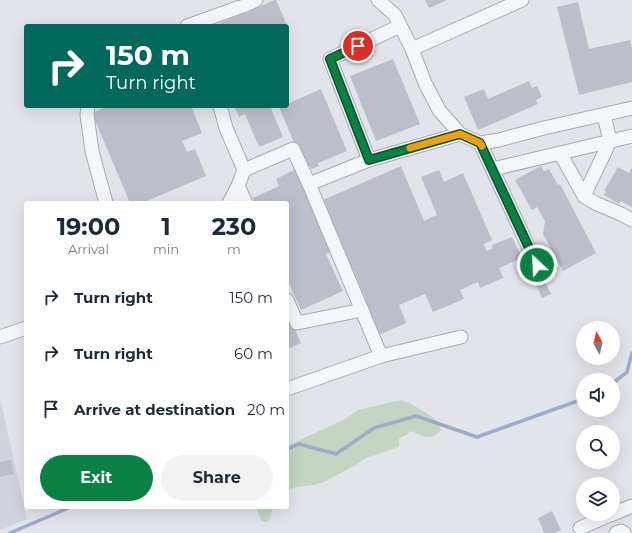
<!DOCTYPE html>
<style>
:root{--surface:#fff;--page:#f2f2f3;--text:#1f2937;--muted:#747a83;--accent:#0b8043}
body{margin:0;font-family:Montserrat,sans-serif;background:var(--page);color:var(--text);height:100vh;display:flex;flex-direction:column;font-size:15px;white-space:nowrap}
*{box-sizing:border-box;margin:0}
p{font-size:13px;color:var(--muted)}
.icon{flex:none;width:22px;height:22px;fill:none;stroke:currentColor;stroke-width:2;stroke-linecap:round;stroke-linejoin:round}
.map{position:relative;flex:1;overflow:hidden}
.side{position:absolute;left:24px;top:201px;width:265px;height:308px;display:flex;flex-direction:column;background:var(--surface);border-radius:4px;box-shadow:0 4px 16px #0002}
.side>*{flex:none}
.top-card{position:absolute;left:24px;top:24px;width:265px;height:84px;border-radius:4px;box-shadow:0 4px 16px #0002;background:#00695c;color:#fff;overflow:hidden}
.needle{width:26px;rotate:352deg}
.fabs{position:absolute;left:576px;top:321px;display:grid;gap:8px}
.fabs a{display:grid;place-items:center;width:44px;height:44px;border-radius:50%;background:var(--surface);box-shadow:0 4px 16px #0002;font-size:20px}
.pin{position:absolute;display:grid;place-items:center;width:34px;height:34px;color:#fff;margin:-17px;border:2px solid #fff;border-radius:50%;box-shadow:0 1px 4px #0007}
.me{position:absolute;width:44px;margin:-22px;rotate:335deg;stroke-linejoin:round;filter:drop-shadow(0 0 3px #0008)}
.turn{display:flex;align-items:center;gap:14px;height:84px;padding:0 16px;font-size:18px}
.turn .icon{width:52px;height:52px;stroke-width:2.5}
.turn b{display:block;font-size:28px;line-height:34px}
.eta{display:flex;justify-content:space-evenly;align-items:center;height:68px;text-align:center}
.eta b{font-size:24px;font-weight:700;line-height:28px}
.action{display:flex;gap:8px;margin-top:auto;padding:8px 16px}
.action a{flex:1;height:46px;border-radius:24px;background:var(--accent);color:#fff;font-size:16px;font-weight:700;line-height:46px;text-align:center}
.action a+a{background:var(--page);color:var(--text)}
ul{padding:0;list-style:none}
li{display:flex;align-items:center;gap:12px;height:56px;padding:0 16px}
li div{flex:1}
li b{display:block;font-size:15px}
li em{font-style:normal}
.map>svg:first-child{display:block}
.built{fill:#d0d3dc}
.green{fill:#c5d4c3}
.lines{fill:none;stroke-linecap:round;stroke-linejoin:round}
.stream{stroke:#9eacca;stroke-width:3.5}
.building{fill:#bcbfca}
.minor-casing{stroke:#a7aab4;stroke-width:15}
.minor{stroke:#f5f6f9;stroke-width:13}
.route-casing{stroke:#07532c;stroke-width:10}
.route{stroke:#0b8043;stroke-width:7}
.slow{stroke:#f59e0b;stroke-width:7}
</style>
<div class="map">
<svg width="632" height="533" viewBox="0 0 632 533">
<rect width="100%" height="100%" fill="#e2e4ea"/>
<polygon class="built" points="0,398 27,519 0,530"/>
<g class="green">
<path d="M401,400C408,401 432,416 437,421C439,424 440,427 441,430C434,438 429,439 420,435C416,434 414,432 410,431L407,435L403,436L399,439V446L396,448L366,458L354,466L324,482L314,485L296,487L287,490V446L343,420L358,410Z"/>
<polygon points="256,507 273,507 269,521 264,522 261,520"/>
</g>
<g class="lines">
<g class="stream">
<polyline points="613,383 627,372 632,353"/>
<polyline points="287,449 299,444 336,454 374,428 416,416 477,437 583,399"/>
<polyline points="10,533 71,507"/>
</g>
</g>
<g class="building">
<polygon points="275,0 276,0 290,32 287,34 287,26 222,26 220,23"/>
<polygon points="425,0 447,0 429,8"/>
<polygon points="578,2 589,49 630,40 632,49 632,82 579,95 557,7"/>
<polygon points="393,59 420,124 376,141 350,76"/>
<polygon points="529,81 532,88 537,86 542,97 536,100 538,104 478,130 464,97 484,89 488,99"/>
<polygon points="321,89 347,151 318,163 319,166 311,169 310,166 305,168 279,107 287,106 287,104"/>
<polygon points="108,106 191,106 202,133 182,141 187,152 195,149 206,176 142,203 130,203 92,113"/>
<polygon points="234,106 270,106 283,137 259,147 245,114 239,117"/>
<polygon points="401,166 424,221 437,215 421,177 439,170 444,182 463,173 492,240 484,244 487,251 493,248 492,245 512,237 522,258 499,268 503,278 480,288 478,282 460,290 464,299 433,312 425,294 399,305 406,323 377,336 363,302 366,300 323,200"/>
<polygon points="541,166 544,171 549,169 558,185 560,184 596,253 563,271 543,234 545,221 537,207 532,210 515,180"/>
<polygon points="618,167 629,173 632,167 632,207 621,201 619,204 604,195 606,191 604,191"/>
<polygon points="296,169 333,251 326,254 343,291 301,310 287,279 287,203 255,203 253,198 279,186 276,179"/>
<polygon points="542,276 551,294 542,298 534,280"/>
<polygon points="289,315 301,343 287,349 287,316"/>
<polygon points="11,460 14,474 0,477 0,462"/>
<polygon points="552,511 561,530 555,533 544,533 538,518"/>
</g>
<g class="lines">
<g class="minor-casing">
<g id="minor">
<polyline points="378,0 395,15 412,49 425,83 439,110 460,134 480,143 499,140 544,128 632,108"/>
<polyline points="187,26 243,6 256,0"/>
<polyline points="400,26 330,59 369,160 460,134"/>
<polyline points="412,49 522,0"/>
<polyline points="88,106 87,115 92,151 106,203"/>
<polyline points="220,106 226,128 244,170"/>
<polyline points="480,143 537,265"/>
<polyline points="560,153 584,196 595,203 621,214 632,220"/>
<polyline points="493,169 632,136"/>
<polyline points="309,184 369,160"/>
<polyline points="238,186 246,203"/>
<polyline points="584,196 610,141 604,115"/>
<polyline points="229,203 238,186 244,170 293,149 309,184 381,356"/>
<polyline points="287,300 297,323 362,310"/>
<polyline points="0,337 26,328"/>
<polyline points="287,389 381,356 461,337"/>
<polyline points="613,514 632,506"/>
<polyline points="580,528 612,514"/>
<polyline points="616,533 621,531 624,533"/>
</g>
</g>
<use href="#minor" class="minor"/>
</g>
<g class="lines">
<g class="route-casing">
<polyline id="route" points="358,46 330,59 369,160 460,134 480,143 537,265"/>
</g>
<use href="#route" class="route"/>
<polyline class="slow" points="410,148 460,134 480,143 482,146"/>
</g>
</svg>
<div class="fabs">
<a><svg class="needle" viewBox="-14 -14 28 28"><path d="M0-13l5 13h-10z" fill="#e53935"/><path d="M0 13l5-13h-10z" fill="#747a83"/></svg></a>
<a><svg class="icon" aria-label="sound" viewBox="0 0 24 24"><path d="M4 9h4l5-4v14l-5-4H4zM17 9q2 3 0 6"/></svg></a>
<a><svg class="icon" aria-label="search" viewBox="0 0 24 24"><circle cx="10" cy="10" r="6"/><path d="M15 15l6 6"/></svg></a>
<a><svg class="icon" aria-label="layers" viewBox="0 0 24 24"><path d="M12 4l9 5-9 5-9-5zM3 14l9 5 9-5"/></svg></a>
</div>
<div class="pin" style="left:358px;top:46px;background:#d93025"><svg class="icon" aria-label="arrive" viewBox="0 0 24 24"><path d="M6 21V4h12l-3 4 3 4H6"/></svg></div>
<svg class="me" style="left:537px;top:265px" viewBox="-20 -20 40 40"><circle r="17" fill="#0b8043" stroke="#fff" stroke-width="3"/><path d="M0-11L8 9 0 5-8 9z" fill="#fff"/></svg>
<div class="top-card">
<div class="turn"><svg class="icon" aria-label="right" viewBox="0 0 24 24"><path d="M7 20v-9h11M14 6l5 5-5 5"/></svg><div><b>150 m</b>Turn right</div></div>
</div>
<section class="side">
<div class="eta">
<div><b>19:00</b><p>Arrival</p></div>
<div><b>1</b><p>min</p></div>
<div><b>230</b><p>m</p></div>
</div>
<ul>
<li><svg class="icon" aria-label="right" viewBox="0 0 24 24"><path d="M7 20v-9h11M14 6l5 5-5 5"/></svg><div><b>Turn right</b></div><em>150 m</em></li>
<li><svg class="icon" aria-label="right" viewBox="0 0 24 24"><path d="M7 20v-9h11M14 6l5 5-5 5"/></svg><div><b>Turn right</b></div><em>60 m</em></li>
<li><svg class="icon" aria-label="arrive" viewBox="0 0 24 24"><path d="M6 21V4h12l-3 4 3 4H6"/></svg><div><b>Arrive at destination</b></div><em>20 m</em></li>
</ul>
<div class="action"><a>Exit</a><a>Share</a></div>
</section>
</div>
